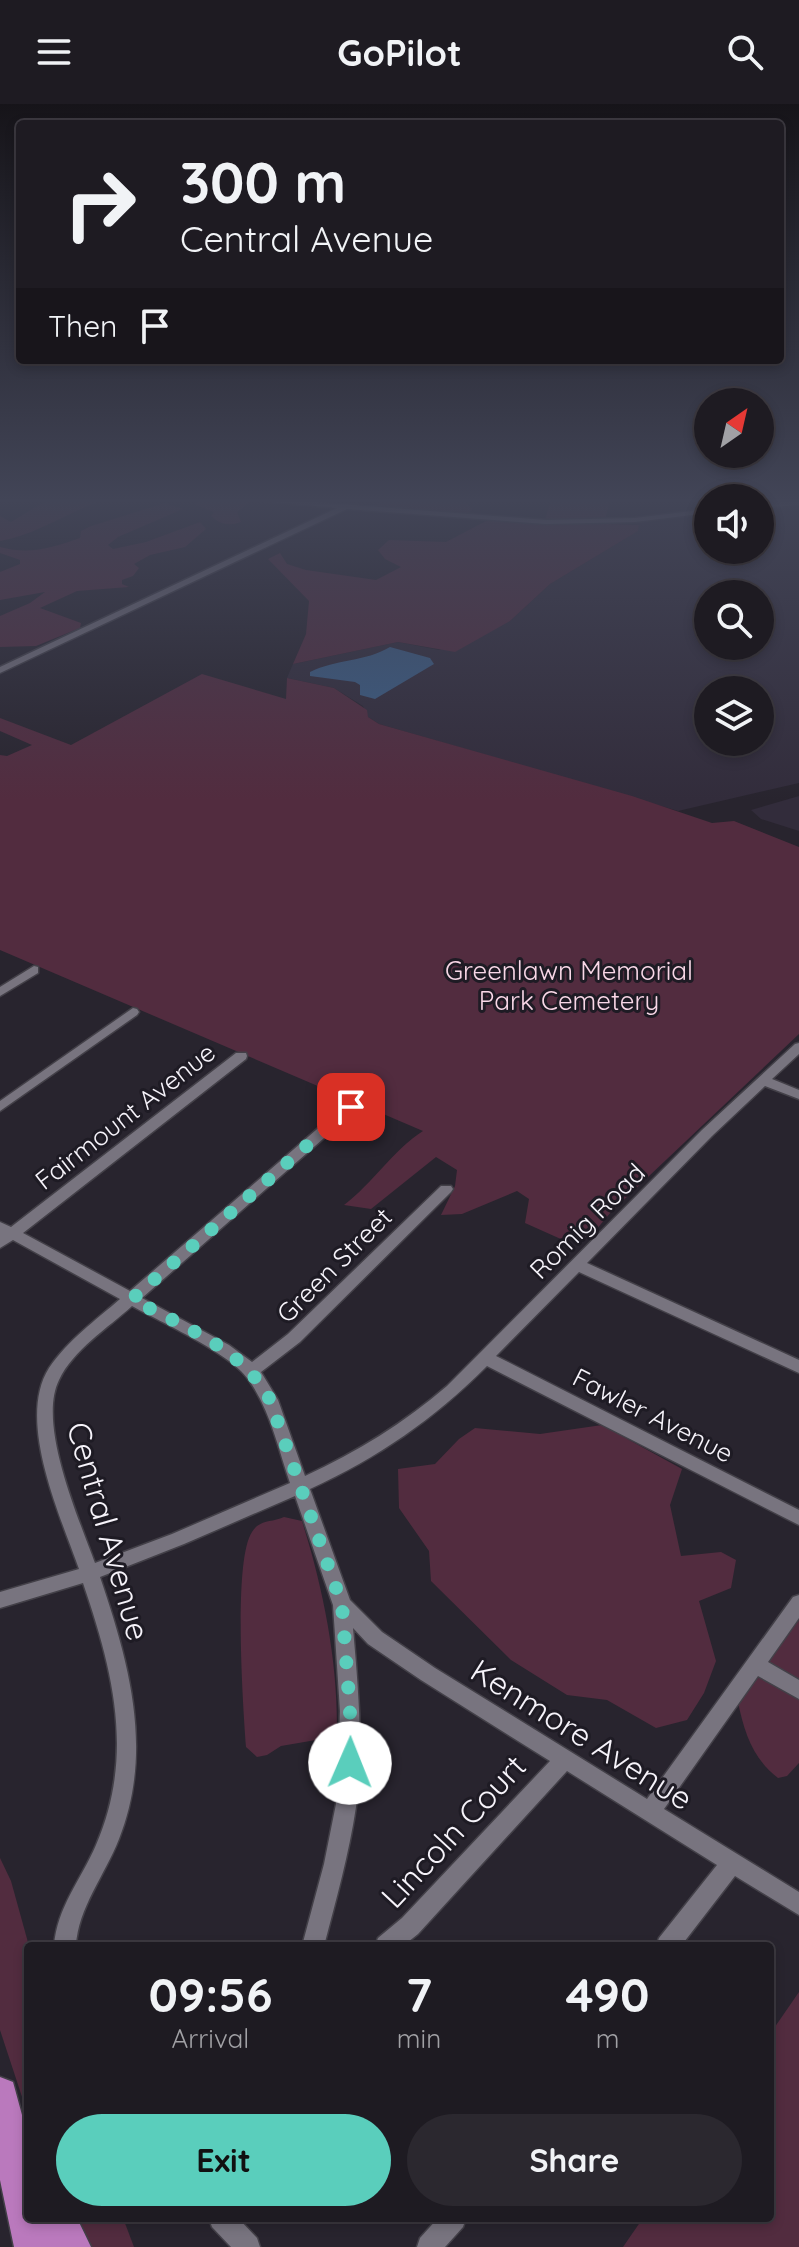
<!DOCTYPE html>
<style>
:root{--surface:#1e1b22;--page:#2b282f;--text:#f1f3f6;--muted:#a1a1a5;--line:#3c3940;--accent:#5acebc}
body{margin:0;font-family:Quicksand,sans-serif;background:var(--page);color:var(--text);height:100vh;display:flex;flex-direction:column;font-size:30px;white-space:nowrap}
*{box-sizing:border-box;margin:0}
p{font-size:26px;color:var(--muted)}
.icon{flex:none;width:44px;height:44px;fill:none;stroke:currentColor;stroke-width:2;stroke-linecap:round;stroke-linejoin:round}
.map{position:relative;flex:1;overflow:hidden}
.side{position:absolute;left:24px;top:1838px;width:750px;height:280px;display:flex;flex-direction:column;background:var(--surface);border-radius:8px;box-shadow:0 4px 12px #0003,0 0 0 2px var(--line)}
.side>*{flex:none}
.banner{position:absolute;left:16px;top:16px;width:768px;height:244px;border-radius:8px;box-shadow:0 4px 12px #0003,0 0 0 2px var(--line);background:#1e1b22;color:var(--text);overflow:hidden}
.needle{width:52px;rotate:34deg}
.fabs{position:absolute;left:694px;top:284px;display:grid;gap:16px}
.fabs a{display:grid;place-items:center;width:80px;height:80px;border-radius:50%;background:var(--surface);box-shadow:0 4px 12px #0003,0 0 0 2px var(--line);font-size:40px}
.pin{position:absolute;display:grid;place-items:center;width:68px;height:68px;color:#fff;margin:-34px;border-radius:16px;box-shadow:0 4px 12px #0006}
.me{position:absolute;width:88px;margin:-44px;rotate:1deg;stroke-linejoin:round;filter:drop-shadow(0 0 6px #0008)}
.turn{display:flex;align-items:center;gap:28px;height:168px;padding:0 32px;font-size:36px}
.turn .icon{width:104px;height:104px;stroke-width:2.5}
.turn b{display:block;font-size:56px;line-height:68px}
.then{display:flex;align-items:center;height:76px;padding:0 32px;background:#0003;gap:16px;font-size:30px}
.eta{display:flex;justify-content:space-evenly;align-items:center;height:136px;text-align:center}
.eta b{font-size:48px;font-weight:700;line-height:56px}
.action{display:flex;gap:16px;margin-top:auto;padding:16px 32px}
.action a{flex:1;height:92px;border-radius:48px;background:var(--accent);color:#111;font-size:32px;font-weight:700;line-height:92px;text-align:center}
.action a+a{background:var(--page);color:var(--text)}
header{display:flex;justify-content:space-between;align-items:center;height:104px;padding:0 32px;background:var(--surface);font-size:36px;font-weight:700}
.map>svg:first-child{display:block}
.built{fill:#322c3b;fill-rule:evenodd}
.green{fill:#522c3f}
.water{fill:#3c5e86}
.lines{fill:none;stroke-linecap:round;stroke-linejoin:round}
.minor-casing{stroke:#434048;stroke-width:3}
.highway-casing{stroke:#434048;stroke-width:3}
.minor{fill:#78747f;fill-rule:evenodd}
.highway{fill:#ba79bd;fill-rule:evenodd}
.route{stroke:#5acebc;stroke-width:14;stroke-dasharray:0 25.2}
.labels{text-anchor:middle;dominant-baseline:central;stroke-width:6;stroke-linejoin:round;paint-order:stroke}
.park-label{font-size:26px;fill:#f9d7e7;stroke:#1e1b24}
.street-label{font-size:26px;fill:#f6f3fa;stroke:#1e1b24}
.near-street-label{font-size:32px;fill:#f6f3fa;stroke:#1e1b24}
</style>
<header><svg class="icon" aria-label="menu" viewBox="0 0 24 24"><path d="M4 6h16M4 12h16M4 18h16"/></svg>GoPilot<svg class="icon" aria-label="search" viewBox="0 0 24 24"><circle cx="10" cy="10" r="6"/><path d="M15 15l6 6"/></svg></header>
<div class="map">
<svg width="799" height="2143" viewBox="0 0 799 2143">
<rect width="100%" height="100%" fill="#28242e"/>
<g class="built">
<path d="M799,399V679L678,707L379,620L368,613L363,602L334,584L287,574L293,560L398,538L439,546L510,517L550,480L638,427L635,416L708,407V446H760V402ZM708,490H760V542H708ZM708,586H760V638H708Z"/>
<polygon points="799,692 799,727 761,715 751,706"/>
</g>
<g class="green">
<path d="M47,396H103C68,408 36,431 0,437V412L11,418Z"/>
<path d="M196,396H252L237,408L241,418C230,422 220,421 211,412L214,408L196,401Z"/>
<polygon points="380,396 464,396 472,405 468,410 378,402"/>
<polygon points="551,396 610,396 605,416 545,416"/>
<path d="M165,399L183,405L118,433L108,441L113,445L146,438L200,418L206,425L185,443L150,451L134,460L139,464L133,472L122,476V480L129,483L77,487L40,504L81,519L80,524L36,542L0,543V512L30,499L45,488L0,496V468L20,460V456L0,449V443C30,451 51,444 80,434L81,427L91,422Z"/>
<polygon points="488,416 639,421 638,427 550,480 510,517 455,548 398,538 293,560 306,530 309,497 268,455 280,449 287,460 306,466 376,476 401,463 385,455 378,446 389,436 446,438"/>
<path d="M202,570L286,595L287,574L334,584L367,606L368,613L379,620L632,692L712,719L734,717L799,743V930L611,1108L590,1133L563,1136L525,1119L529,1095L517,1087L462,1110L441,1111L455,1082L457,1066L436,1053L371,1105L344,1101C373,1079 393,1046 423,1027L0,846V651L7,652L32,641L0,627V614L71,641Z"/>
<polygon points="602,1321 682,1365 670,1401 681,1452 721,1448 736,1456 731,1484 699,1497 716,1557 704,1589 687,1616 656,1624 607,1596 567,1591 511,1556 431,1477 429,1447 399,1404 398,1365 435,1360 459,1335 475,1324 540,1330"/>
<path d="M284,1413L302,1417C323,1484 337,1553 337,1622L316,1636L281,1642L267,1651L257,1653L246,1643C243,1603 233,1456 252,1428C260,1415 271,1419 284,1413Z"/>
<path d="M799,1516V1659L787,1672L778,1674C753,1655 744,1628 738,1598Z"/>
<polygon points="0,1754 11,1777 29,1842 28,2011 0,1926"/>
<polygon points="799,1888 799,2143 623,2143 643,2114 770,2114 770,1930"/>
<polygon points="76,2114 123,2114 134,2143 90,2143"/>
</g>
<path class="water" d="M390,543L430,554L434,560L375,595L360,591V581L355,578L310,572V568C336,555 365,558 390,543Z"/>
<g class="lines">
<g class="minor-casing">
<g id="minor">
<polygon points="252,396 289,396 546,416 635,414 708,405 708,409 635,418 546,420 347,405 0,569 0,563 337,404"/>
<polygon points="799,397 799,401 760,404 760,400"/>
<polygon points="34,862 38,863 38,869 0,892 0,883"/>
<polygon points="133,904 137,905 139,908 137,911 0,1007 0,997"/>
<path d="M799,939V950L772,975L799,986V995L765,982L712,1032L587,1159L799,1256V1269L579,1168L496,1252L799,1406V1421L487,1262C433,1316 379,1353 310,1385L350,1496L382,1528L435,1564L647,1695L793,1493L799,1491V1514L768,1558L799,1576V1595L758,1572L664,1705L799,1788V1811L735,1772L681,1842H656L659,1834L717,1761L567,1667L418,1830L403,1842H375L378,1834L402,1814L550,1657L421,1576L368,1540L353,1524C358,1583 364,1645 356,1703C349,1750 336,1796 324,1842H302L324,1760L336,1700L340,1607L333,1501L295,1392L184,1440L100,1473C129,1559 154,1646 119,1735C105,1771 78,1804 76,1842H54C57,1803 81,1776 96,1741C135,1651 113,1567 83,1479L0,1504V1488L79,1465C60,1411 16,1316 49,1264C67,1237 96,1216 120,1195L13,1136L0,1144V1118L11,1123L236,949H246L247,952L246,955L23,1129L130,1187L346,1000H356L358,1003L356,1006L142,1194L229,1241L252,1258L288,1230L441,1082H451L453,1085L451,1088L300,1238L261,1268L278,1296L305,1372C357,1348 404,1319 447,1282L702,1026L795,940ZM132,1202C161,1218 231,1250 248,1275C270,1305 278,1344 290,1379L172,1430L95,1459C79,1415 37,1320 59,1276C73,1246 108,1224 132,1202Z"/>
<polygon points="209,2114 238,2114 257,2134 260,2143 231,2143 212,2123"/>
<polygon points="438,2114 466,2114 463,2123 445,2143 417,2143 420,2134"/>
</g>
</g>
<g class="highway-casing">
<polygon id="highway" points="0,1973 13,1978 28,2033 28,2114 77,2114 91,2143 14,2143 0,2076"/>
</g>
<use href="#minor" class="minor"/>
<use href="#highway" class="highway"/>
</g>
<linearGradient id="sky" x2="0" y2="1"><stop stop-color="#161419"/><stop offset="0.57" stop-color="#424557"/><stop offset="1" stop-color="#424557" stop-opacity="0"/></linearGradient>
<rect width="799" height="696" fill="url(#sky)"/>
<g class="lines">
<path class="route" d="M350,1659V1607L342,1501L270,1296C243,1244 181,1222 132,1195L351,1003"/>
</g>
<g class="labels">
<g class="park-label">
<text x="569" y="866">Greenlawn Memorial<tspan x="569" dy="30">Park Cemetery</tspan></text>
</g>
<g class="street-label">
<text transform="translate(125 1012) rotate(-38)">Fairmount Avenue</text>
<text transform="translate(587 1117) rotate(-45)">Romig Road</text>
<text transform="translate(334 1161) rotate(-45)">Green Street</text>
<text transform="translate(653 1311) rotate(27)">Fawler Avenue</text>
</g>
<g class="near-street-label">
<text transform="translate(109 1427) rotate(74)">Central Avenue</text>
<text transform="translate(582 1630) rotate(32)">Kenmore Avenue</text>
<text transform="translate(453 1727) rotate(-47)">Lincoln Court</text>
</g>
</g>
</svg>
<div class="fabs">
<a><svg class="needle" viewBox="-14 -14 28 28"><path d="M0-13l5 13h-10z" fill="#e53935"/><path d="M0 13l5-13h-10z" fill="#a1a1a5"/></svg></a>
<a><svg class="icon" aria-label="sound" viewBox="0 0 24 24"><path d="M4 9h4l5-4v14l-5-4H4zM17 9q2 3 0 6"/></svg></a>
<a><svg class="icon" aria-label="search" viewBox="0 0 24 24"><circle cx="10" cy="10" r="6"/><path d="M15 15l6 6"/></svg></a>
<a><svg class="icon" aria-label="layers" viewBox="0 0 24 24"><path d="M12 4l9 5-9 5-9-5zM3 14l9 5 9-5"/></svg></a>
</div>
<div class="pin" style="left:351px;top:1003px;background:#d93025"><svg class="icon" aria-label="arrive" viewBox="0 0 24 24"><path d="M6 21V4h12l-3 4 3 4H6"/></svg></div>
<svg class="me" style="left:350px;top:1659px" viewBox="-20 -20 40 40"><circle r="19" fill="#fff"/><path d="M0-13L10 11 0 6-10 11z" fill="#5acebc"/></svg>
<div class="banner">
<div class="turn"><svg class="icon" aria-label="right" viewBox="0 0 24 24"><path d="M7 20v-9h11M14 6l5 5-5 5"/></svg><div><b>300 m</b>Central Avenue</div></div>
<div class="then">Then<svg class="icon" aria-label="arrive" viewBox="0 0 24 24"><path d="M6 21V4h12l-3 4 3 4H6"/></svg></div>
</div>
<section class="side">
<div class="eta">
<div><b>09:56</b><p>Arrival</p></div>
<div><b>7</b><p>min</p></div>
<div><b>490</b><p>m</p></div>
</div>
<div class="action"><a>Exit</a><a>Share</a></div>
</section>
</div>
